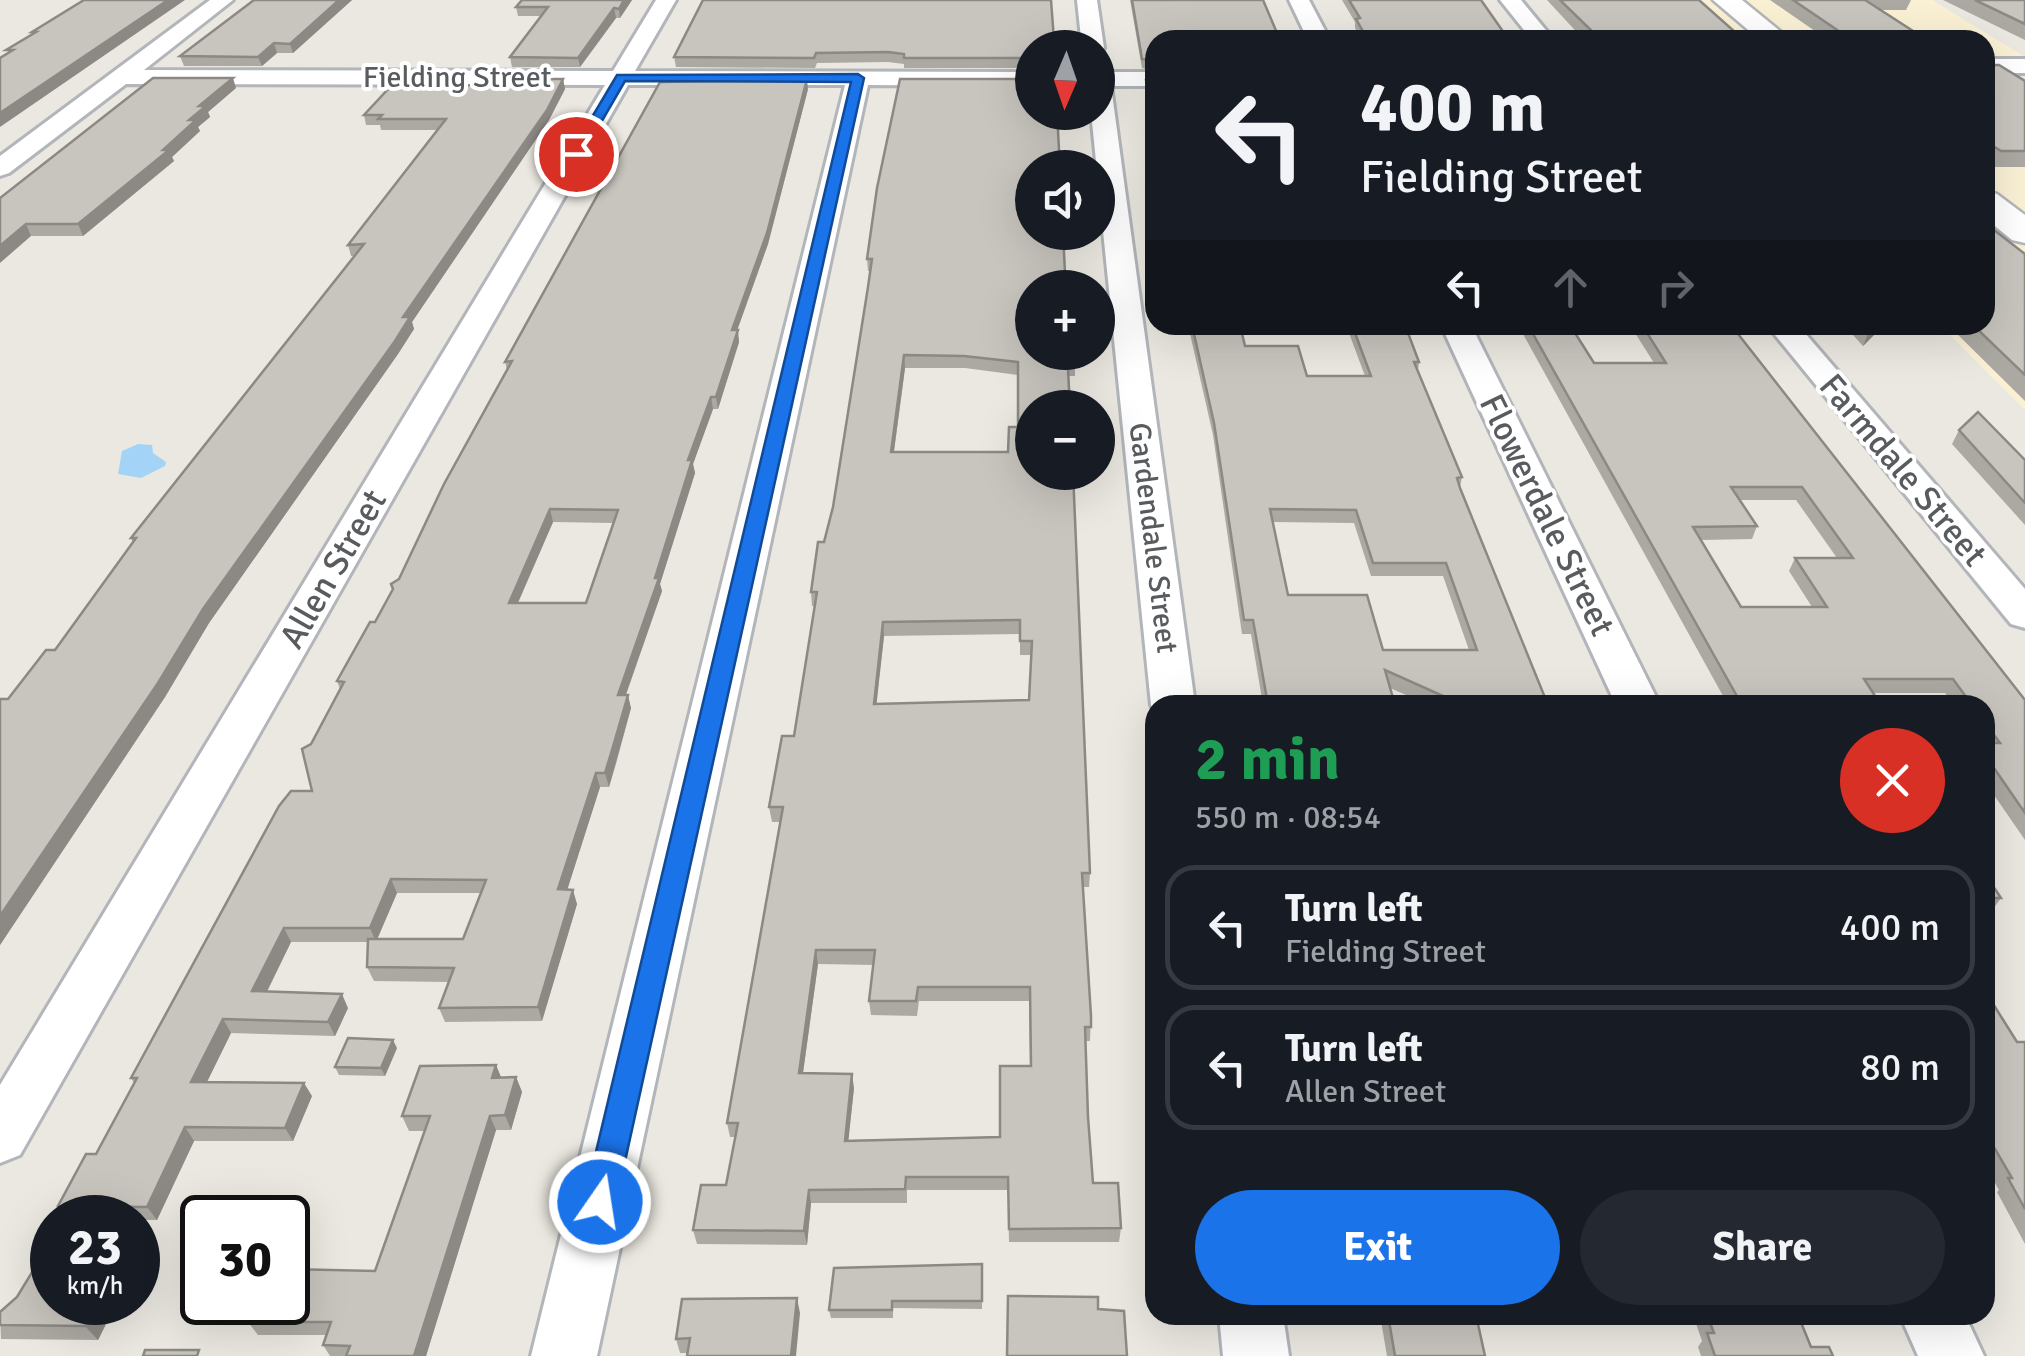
<!DOCTYPE html>
<meta charset="utf-8">
<style>
:root{--surface:#171b24;--page:#242831;--text:#f1f3f6;--muted:#9ea1a6;--line:#363941;--accent:#1a73e8}
body{margin:0;font-family:Signika,sans-serif;background:var(--page);color:var(--text);height:100vh;display:flex;flex-direction:column;font-size:38px;white-space:nowrap}
*{box-sizing:border-box;margin:0}
p{font-size:32px;color:var(--muted)}
.icon{flex:none;width:55px;height:55px;fill:none;stroke:currentColor;stroke-width:2;stroke-linecap:round;stroke-linejoin:round}
.map{position:relative;flex:1;overflow:hidden}
.side{position:absolute;left:1145px;top:695px;width:850px;height:630px;display:flex;flex-direction:column;background:var(--surface);border-radius:30px;box-shadow:0 10px 40px #0002}
.side>*{flex:none}
.guide{position:absolute;left:1145px;top:30px;width:850px;height:305px;border-radius:30px;box-shadow:0 10px 40px #0002;background:#171b24;color:var(--text);overflow:hidden}
.needle{width:65px;rotate:182deg}
.tools{position:absolute;left:1015px;top:30px;display:grid;gap:20px}
.tools a{display:grid;place-items:center;width:100px;height:100px;border-radius:50%;background:var(--surface);box-shadow:0 10px 40px #0002;font-size:50px}
.speed{position:absolute;left:30px;top:1195px;display:flex;gap:20px;font-size:50px;font-weight:700;text-align:center}
.speed>*{display:grid;place-content:center;width:130px;height:130px;border-radius:50%;background:var(--surface);box-shadow:0 10px 40px #0002;line-height:1}
.speed small{font-size:25px;font-weight:400}
.speed .limit{border:5px solid #111;border-radius:15px;background:#fff;color:#111}
.pin{position:absolute;display:grid;place-items:center;width:85px;height:85px;color:#fff;margin:-42px;border:5px solid #fff;border-radius:50%;box-shadow:0 2px 10px #0007}
.me{position:absolute;width:110px;margin:-55px;rotate:13deg;stroke-linejoin:round;filter:drop-shadow(0 0 8px #0008)}
.turn{display:flex;align-items:center;gap:35px;height:210px;padding:0 50px;font-size:45px}
.turn .icon{width:130px;height:130px;stroke-width:2.5}
.turn b{display:block;font-size:70px;line-height:85px}
.lanes{display:flex;align-items:center;height:95px;padding:0 50px;background:#0003;justify-content:center;gap:50px;direction:ltr}
.lanes .off{opacity:.35}
.round{display:grid;place-items:center;flex:none;width:105px;height:105px;border-radius:52px;background:var(--page)}
.overview{display:flex;align-items:center;justify-content:space-between;height:170px;padding:0 50px}
h1{font-size:60px;font-weight:800;line-height:75px;color:#1e9e55}
.primary-button{display:flex;gap:20px;margin-top:auto;padding:20px 50px}
.primary-button a{flex:1;height:115px;border-radius:60px;background:var(--accent);color:#fff;font-size:40px;font-weight:800;line-height:115px;text-align:center}
.primary-button a+a{background:var(--page);color:var(--text)}
ul{padding:0;list-style:none}
li{display:flex;align-items:center;gap:30px;height:125px;margin:0 20px 15px;padding:0 30px;border:5px solid var(--line);border-radius:30px}
li div{flex:1}
li b{display:block;font-size:38px}
li em{font-style:normal}
.map>svg:first-child{display:block}
.commercial{fill:#faf1d5}
.water{fill:#a3d3f6}
.lines{fill:none;stroke-linecap:round;stroke-linejoin:round}
.minor-casing{stroke:#b2b5b9;stroke-width:6}
.tertiary-casing{stroke:#b2b5b9;stroke-width:5}
.minor{fill:#fff;fill-rule:evenodd}
.tertiary{fill:#fff;fill-rule:evenodd}
.wall{fill:#aca9a3;fill-rule:evenodd}
.shaded-wall{fill:#8c8985}
.building{fill:#c8c4be;stroke:#8c8985;stroke-width:2.5;fill-rule:evenodd}
.route{fill:#1a73e8;stroke:#114b97;stroke-width:2.5}
.labels{text-anchor:middle;dominant-baseline:central;stroke-width:8;stroke-linejoin:round;paint-order:stroke}
.far-street-label{font-size:30px;fill:#585c5f;stroke:#fff}
.street-label{font-size:35px;fill:#585c5f;stroke:#fff}
</style>
<div class="map">
<svg width="2025" height="1356" viewBox="0 0 2025 1356">
<rect width="100%" height="100%" fill="#eae8e0"/>
<g class="commercial">
<polygon points="1691,0 1932,0 2025,57 2025,61 1985,62 1985,40 1740,40"/>
<polygon points="1985,67 2025,92 2025,410 1940,325 1985,325"/>
</g>
<polygon class="water" points="138,444 152,445 153,453 166,462 165,466 141,478 118,474 122,451"/>
<g class="lines">
<g class="minor-casing">
<g id="minor">
<polygon points="210,0 233,0 144,70 613,71 656,0 676,0 635,71 1032,72 1032,86 868,85 597,1356 531,1356 845,85 628,85 20,1155 0,1163 0,1085 605,85 126,84 9,173 0,176 0,156"/>
<polygon points="1077,0 1097,0 1104,48 1101,53 1098,53 1098,48 1082,48"/>
<polygon points="1289,0 1309,0 1330,40 1308,40"/>
<polygon points="1500,0 1521,0 1554,40 1532,40"/>
<rect x="1985" y="59" width="40" height="14"/>
<polygon points="1098,67 1108,72 1155,72 1155,86 1111,86 1195,705 1155,705 1155,711 1151,705 1091,112 1098,112"/>
<polygon points="1441,325 1471,325 1660,705 1616,705"/>
<polygon points="1767,325 1798,325 2025,589 2025,628 2011,624"/>
<polygon points="1219,1315 1283,1315 1289,1356 1223,1356"/>
<polygon points="1900,1315 1965,1315 1984,1356 1918,1356"/>
</g>
</g>
<g class="tertiary-casing">
<g id="tertiary">
<polygon points="1713,0 1742,0 1791,40 1760,40"/>
<polygon points="1985,191 1997,194 2025,215 2025,243 2012,240 1985,218"/>
</g>
</g>
<use href="#minor" class="minor"/>
<use href="#tertiary" class="tertiary"/>
</g>
<g class="wall">
<polygon points="254,0 352,0 293,53 277,53 262,66 184,66 180,56"/>
<polygon points="522,0 632,0 620,18 616,18 580,67 512,67 510,57 541,16 518,16 516,7"/>
<polygon points="1130,0 1263,0 1155,40 1155,71 1142,68"/>
<polygon points="1342,0 1481,0 1509,40 1361,40 1355,28 1355,22"/>
<polygon points="1547,0 1699,0 1744,40 1584,40"/>
<polygon points="1770,0 1911,0 1906,10 1881,10 1927,40 1828,40"/>
<polygon points="1943,0 2025,0 2025,40"/>
<polygon points="1053,18 1054,48 1032,48 1032,71 1032,68 904,68 904,64 888,62 817,63 815,68 676,67 674,57"/>
<polygon points="1985,65 2025,81 2025,167 1994,167 1985,160"/>
<polygon points="563,79 565,89 549,120 412,322 414,329 398,354 209,623 165,697 0,945 0,699 8,699 55,650 133,543 131,538 355,256 351,256 348,245 438,130 381,130 380,125 366,125 364,115 488,85"/>
<polygon points="1155,79 1155,143 1146,90 1146,80"/>
<polygon points="236,88 208,112 210,117 198,127 200,131 172,157 174,161 83,236 31,236 0,198"/>
<path d="M808,89L768,244L737,330L739,342L718,409H713L693,464L695,473L660,584L662,591L626,695L631,708L616,764L609,787H600L567,890L577,904L542,1021L445,1022L439,1008L449,982L374,981L367,967L368,942H291L267,992L348,1008L335,1036L231,1033L207,1082L312,1096L293,1141H194L157,1220H138V1218H67L58,1206L96,1154L134,1083L131,1078L312,791L311,744L340,689L337,681L375,622L399,579L507,370L505,362ZM553,522L614,523L586,603H518ZM397,893H480L463,939H377Z"/>
<polygon points="2025,254 2025,401 1948,325 1985,325"/>
<path d="M867,259L1065,273L1075,364V376H1068L1090,873L1089,887H1083L1091,1016L1090,1041H1085L1088,1117L1093,1183L1121,1228L1119,1242H1009L1008,1190H907V1203H811L807,1245L697,1244L693,1230L726,1185L736,1137H730L727,1123L780,822H772L769,807L794,736L814,606H812L811,592L833,507L870,271H868ZM905,368H965L1018,375V427L1008,452H894ZM1020,634V655H1031L1029,700L876,704L884,636ZM818,964L874,965L869,1001L871,1015L917,1016L919,1001H1029L1030,1066L1000,1137L848,1140L854,1088L803,1073Z"/>
<path d="M1188,325H1240L1245,346L1307,376H1365L1346,325H1405L1419,362L1418,370L1462,477L1460,487L1548,705H1429L1390,688L1395,705H1263L1251,634H1242L1213,435ZM1273,522L1354,523L1371,576H1443L1469,650H1383L1288,595Z"/>
<path d="M1518,325H1570L1594,363H1654L1630,325H1731L2025,700V840L1985,782V705H1954L1945,693H1873L1881,705H1728ZM1739,500H1796L1837,558H1795L1789,571L1812,607H1741L1701,540L1752,539L1757,526Z"/>
<polygon points="1844,325 1884,325 1863,346"/>
<polygon points="1959,430 2025,460 2025,525 1952,444"/>
<polygon points="1985,874 2001,898 1991,912 1985,912"/>
<polygon points="1985,959 1993,972 1985,984"/>
<polygon points="1985,991 2017,1042 2025,1042 2025,1244 1997,1192 1999,1190 1985,1165"/>
<polygon points="397,1048 385,1076 339,1075 335,1067"/>
<polygon points="496,1065 501,1077 516,1077 522,1092 511,1130 496,1130 426,1356 330,1356 323,1345 326,1335 258,1335 248,1322 375,1271 425,1131 409,1131 402,1116"/>
<polygon points="206,1209 260,1209 265,1217 202,1218 202,1260 192,1260 186,1252"/>
<polygon points="982,1264 982,1309 893,1308 893,1318 831,1318 829,1310"/>
<polygon points="17,1297 117,1302 98,1340 1,1339 0,1312"/>
<polygon points="800,1313 688,1353 680,1353 676,1339"/>
<polygon points="1380,1315 1495,1315 1491,1322 1477,1322 1485,1356 1387,1356"/>
<polygon points="1693,1315 1798,1315 1811,1347 1833,1356 1701,1356 1698,1347 1702,1341"/>
</g>
<g class="shaded-wall">
<polygon points="168,0 185,0 0,127 0,113"/>
<polygon points="339,0 352,0 293,53 290,44"/>
<polygon points="624,0 632,0 620,18 619,9"/>
<polygon points="614,8 616,18 580,67 578,58"/>
<polygon points="274,43 277,53 262,66 258,57"/>
<polygon points="233,78 236,88 208,112 210,117 198,127 200,131 172,157 174,161 83,236 78,224 163,150 189,120 199,106"/>
<polygon points="563,79 565,89 549,120 412,322 414,329 398,354 209,623 165,697 0,945 0,916 203,609 403,317"/>
<polygon points="807,79 808,89 768,244 733,342 732,330"/>
<polygon points="26,224 31,236 0,263 0,246"/>
<polygon points="1874,325 1884,325 1863,346 1870,329"/>
<polygon points="738,330 739,342 718,409 716,397"/>
<polygon points="904,355 905,368 892,465 891,452"/>
<polygon points="711,397 713,409 693,464 695,473 660,584 662,591 621,708 618,695 655,578 688,460"/>
<polygon points="550,509 553,522 512,616 509,603"/>
<polygon points="883,622 884,636 875,718 874,704"/>
<polygon points="628,695 631,708 609,787 605,773"/>
<polygon points="596,773 600,787 563,903 558,889"/>
<polygon points="391,879 397,893 376,942 370,928"/>
<polygon points="573,890 577,904 542,1021 538,1007"/>
<polygon points="284,928 291,942 260,1005 252,991"/>
<polygon points="816,950 818,964 801,1087 799,1073"/>
<polygon points="342,994 348,1008 335,1036 328,1022"/>
<polygon points="223,1019 231,1033 200,1096 191,1082"/>
<polygon points="393,1040 397,1048 385,1076 381,1068"/>
<polygon points="496,1065 502,1080 492,1078"/>
<polygon points="852,1074 854,1088 847,1154 845,1141"/>
<polygon points="516,1077 522,1092 511,1130 505,1115"/>
<polygon points="304,1083 312,1096 293,1141 285,1128"/>
<polygon points="490,1116 496,1130 426,1356 414,1356"/>
<polygon points="185,1127 194,1141 157,1220 147,1207"/>
<polygon points="809,1190 811,1203 807,1245 804,1231"/>
<polygon points="797,1298 800,1313 796,1356 791,1356"/>
<polygon points="97,1302 117,1302 98,1340 85,1326"/>
</g>
<g class="building">
<polygon points="84,0 168,0 0,113 0,58 13,50 6,50 36,32 32,32"/>
<polygon points="254,0 339,0 290,44 274,43 258,57 180,56"/>
<polygon points="522,0 624,0 619,9 614,8 578,58 510,57 548,7 516,7"/>
<polygon points="703,0 1051,0 1054,40 1049,40 1050,48 1032,48 1032,60 1032,58 904,58 904,54 888,52 816,53 814,58 674,57"/>
<polygon points="1132,0 1263,0 1280,40 1155,40 1155,61 1142,59"/>
<polygon points="1349,0 1481,0 1509,40 1368,40 1356,19 1360,18"/>
<polygon points="1560,0 1699,0 1744,40 1601,40"/>
<polygon points="1793,0 1865,0 1927,40 1852,40"/>
<polygon points="1975,0 2025,0 2025,24"/>
<polygon points="1985,65 1999,65 2025,81 2025,151 2001,151 1985,141"/>
<polygon points="153,78 233,78 199,106 206,106 189,120 196,120 163,150 169,150 78,224 26,224 0,246 0,198"/>
<polygon points="493,79 563,79 547,110 403,317 410,317 395,341 203,609 158,683 0,916 0,699 8,699 46,650 55,650 136,538 131,538 364,244 348,245 446,119 378,119 382,115 364,115 391,86 488,85"/>
<path d="M807,79L767,233L732,330H738L716,397H711L688,460H692L655,578H659L618,695H628L612,750L605,773H596L558,889L573,890L538,1007L439,1008L454,968L367,967L368,939H463L486,880L391,879L370,928H284L252,991L342,994L328,1022L223,1019L191,1082L304,1083L285,1128L185,1127L147,1207L58,1206L86,1154H96L137,1078H131L279,806L291,791H312L302,749L311,744L344,682L337,681L370,622H375L393,589L391,584L399,579L444,484L512,361L505,362L660,82ZM550,509L618,510L586,603H509Z"/>
<path d="M900,79H1032V112H1057L1060,168H1032V232H1063L1065,273L1070,272V288H1032V352H1074L1075,364L1069,363L1068,369L1070,408H1032V472H1073L1090,873H1082L1091,1016V1027H1085L1088,1117L1093,1183H1118L1121,1228L1009,1229L1008,1177H906L905,1189L809,1190L804,1231L693,1230L701,1185H726L738,1123H727L783,807H769L782,736H794L817,592H811L818,542H824L833,507L868,287L872,259H867L877,188ZM904,355L964,356L1018,362V427H1009L1008,452H891ZM1020,620V641H1032L1029,700L874,704L883,622ZM816,950H875L869,1001H916L918,987H1030L1031,1066H1000V1137L845,1141L852,1074L799,1073Z"/>
<polygon points="1155,79 1155,129 1146,80"/>
<polygon points="1985,223 2025,254 2025,375 1973,325 1985,325"/>
<path d="M1192,325H1240L1245,346H1298L1307,376H1371L1352,325H1405L1419,362H1414L1462,477L1457,478L1460,488L1548,705H1463L1385,670L1395,705H1268L1253,620H1244L1214,423ZM1270,509L1356,510L1373,563H1446L1477,650H1383L1367,595H1288Z"/>
<path d="M1528,325H1570L1594,363H1666L1642,325H1731L2025,700V813L1985,755V743H2000L1985,723V705H1972L1953,679H1864L1881,705H1742ZM1731,487H1802L1853,558H1795L1827,607H1741L1693,527L1757,526Z"/>
<polygon points="1978,412 2025,460 2025,503 1959,430"/>
<polygon points="1985,874 2001,898 1985,898"/>
<polygon points="1985,959 1993,972 1985,972"/>
<polygon points="1985,991 2017,1042 2025,1042 2025,1209 2008,1178 2012,1178 1985,1132"/>
<polygon points="348,1038 393,1040 381,1068 335,1067"/>
<polygon points="496,1065 492,1078 516,1077 505,1115 490,1116 414,1356 346,1356 350,1346 323,1345 331,1322 248,1322 256,1302 288,1302 288,1269 375,1271 430,1116 402,1116 420,1066"/>
<polygon points="206,1209 260,1209 256,1218 202,1218 202,1252 186,1252"/>
<polygon points="37,1264 52,1264 52,1302 97,1302 85,1326 0,1325 0,1312 17,1297"/>
<polygon points="982,1264 982,1301 892,1301 892,1310 829,1310 834,1268"/>
<polygon points="1008,1296 1098,1297 1098,1309 1124,1311 1127,1356 1007,1356"/>
<polygon points="797,1298 791,1356 687,1356 690,1338 676,1339 682,1299"/>
<polygon points="1388,1315 1476,1315 1485,1356 1395,1356"/>
<polygon points="1707,1315 1798,1315 1811,1347 1829,1347 1833,1356 1715,1356 1707,1333 1714,1333"/>
<polygon points="145,1350 199,1350 197,1356 143,1356"/>
</g>
<polygon class="route" points="858,74 864,78 616,1202 611,1213 600,1217 588,1213 584,1202 851,82 625,81 581,157 570,154 617,75"/>
<g class="labels">
<g class="far-street-label">
<text x="457" y="77">Fielding Street</text>
<text transform="translate(1153 538) rotate(83)">Gardendale Street</text>
</g>
<g class="street-label">
<text transform="translate(1903 470) rotate(50)">Farmdale Street</text>
<text transform="translate(1547 515) rotate(64)">Flowerdale Street</text>
<text transform="translate(333 569) rotate(-60)">Allen Street</text>
</g>
</g>
</svg>
<div class="tools">
<a><svg class="needle" viewBox="-14 -14 28 28"><path d="M0-13l5 13h-10z" fill="#e53935"/><path d="M0 13l5-13h-10z" fill="#9ea1a6"/></svg></a>
<a><svg class="icon" aria-label="sound" viewBox="0 0 24 24"><path d="M4 9h4l5-4v14l-5-4H4zM17 9q2 3 0 6"/></svg></a>
<a>+</a>
<a>−</a>
</div>
<div class="speed"><div>23<small>km/h</small></div><div class="limit">30</div></div>
<div class="pin" style="left:576px;top:154px;background:#d93025"><svg class="icon" aria-label="arrive" viewBox="0 0 24 24"><path d="M6 21V4h12l-3 4 3 4H6"/></svg></div>
<svg class="me" style="left:600px;top:1202px" viewBox="-20 -20 40 40"><circle r="17" fill="#1a73e8" stroke="#fff" stroke-width="3"/><path d="M0-11L8 9 0 5-8 9z" fill="#fff"/></svg>
<div class="guide">
<div class="turn"><svg class="icon" aria-label="left" viewBox="0 0 24 24"><path d="M17 20v-9H6M10 6l-5 5 5 5"/></svg><div><b>400 m</b>Fielding Street</div></div>
<div class="lanes"><svg class="icon" aria-label="left" viewBox="0 0 24 24"><path d="M17 20v-9H6M10 6l-5 5 5 5"/></svg><svg class="icon off" aria-label="ahead" viewBox="0 0 24 24"><path d="M12 20V5M6 11l6-6 6 6"/></svg><svg class="icon off" aria-label="right" viewBox="0 0 24 24"><path d="M7 20v-9h11M14 6l5 5-5 5"/></svg></div>
</div>
<section class="side">
<div class="overview"><div><h1>2 min</h1><p>550 m · 08:54</p></div><a class="round" style="background:#d93025;color:#fff"><svg class="icon" aria-label="close" viewBox="0 0 24 24"><path d="M6 6l12 12M18 6L6 18"/></svg></a></div>
<ul>
<li><svg class="icon" aria-label="left" viewBox="0 0 24 24"><path d="M17 20v-9H6M10 6l-5 5 5 5"/></svg><div><b>Turn left</b><p>Fielding Street</p></div><em>400 m</em></li>
<li><svg class="icon" aria-label="left" viewBox="0 0 24 24"><path d="M17 20v-9H6M10 6l-5 5 5 5"/></svg><div><b>Turn left</b><p>Allen Street</p></div><em>80 m</em></li>
</ul>
<div class="primary-button"><a>Exit</a><a>Share</a></div>
</section>
</div>
